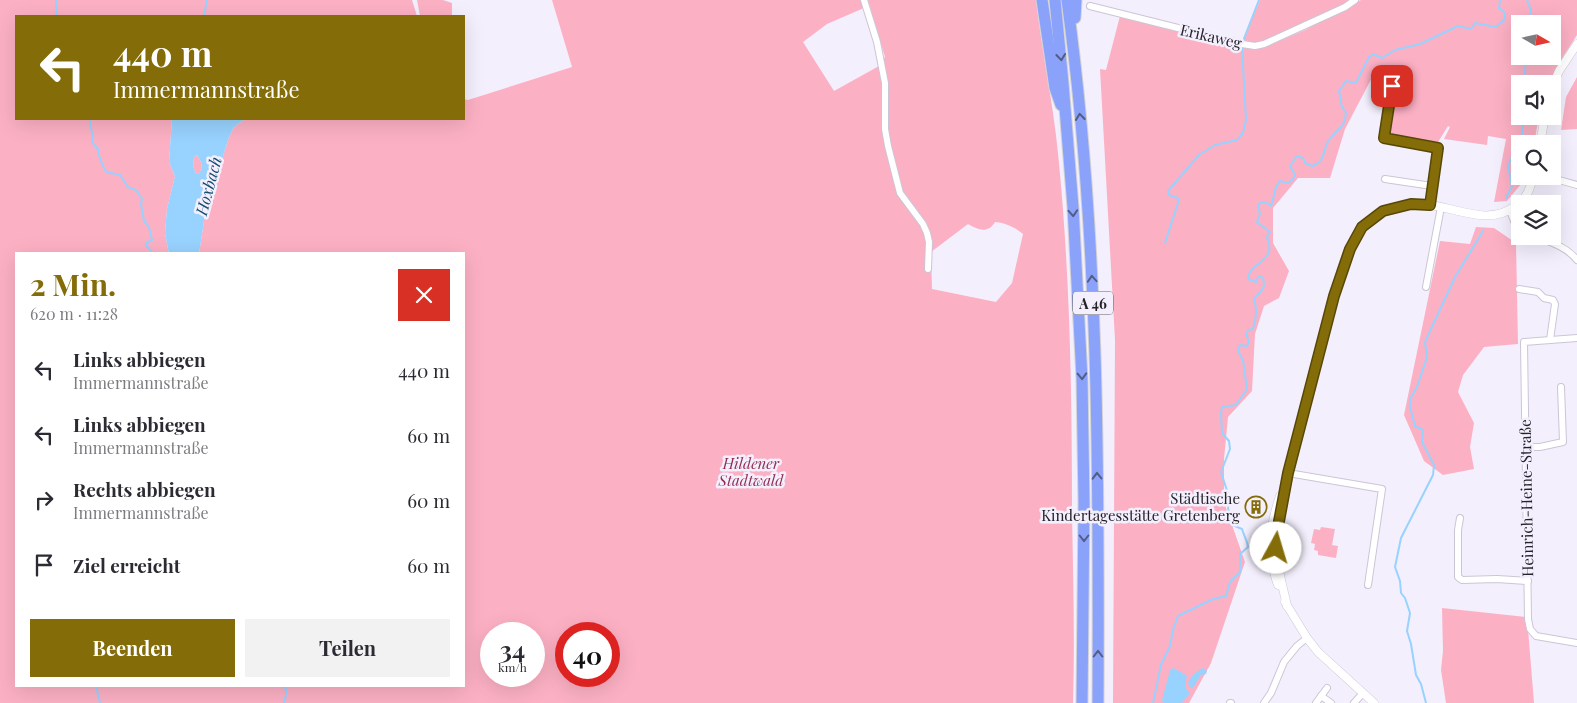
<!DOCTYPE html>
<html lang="de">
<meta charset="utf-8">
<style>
:root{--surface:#fff;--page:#f2f2f3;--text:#2b2b33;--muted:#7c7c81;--accent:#846d09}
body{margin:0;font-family:"Playfair Display",serif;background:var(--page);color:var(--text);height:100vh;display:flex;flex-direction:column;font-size:19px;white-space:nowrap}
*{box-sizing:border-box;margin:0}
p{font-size:16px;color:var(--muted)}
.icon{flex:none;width:28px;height:28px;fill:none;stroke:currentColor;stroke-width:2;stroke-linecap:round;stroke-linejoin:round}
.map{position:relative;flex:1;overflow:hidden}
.drawer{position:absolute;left:15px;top:252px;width:450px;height:435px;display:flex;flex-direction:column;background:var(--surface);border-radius:0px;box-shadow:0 5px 20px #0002}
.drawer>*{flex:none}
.banner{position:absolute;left:15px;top:15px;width:450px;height:105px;border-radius:0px;box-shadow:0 5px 20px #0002;background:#846d09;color:#fff;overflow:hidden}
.needle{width:32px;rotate:99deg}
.tools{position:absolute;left:1511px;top:15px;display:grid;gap:10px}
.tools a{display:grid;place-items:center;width:50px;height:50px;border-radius:0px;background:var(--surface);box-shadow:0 5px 20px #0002;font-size:25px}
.speed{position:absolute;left:480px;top:622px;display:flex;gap:10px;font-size:25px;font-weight:700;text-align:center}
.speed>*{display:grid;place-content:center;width:65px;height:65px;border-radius:50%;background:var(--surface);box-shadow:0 5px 20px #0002;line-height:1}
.speed small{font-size:12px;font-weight:400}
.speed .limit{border:8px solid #d22;background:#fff;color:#111}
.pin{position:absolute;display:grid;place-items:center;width:42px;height:42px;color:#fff;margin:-21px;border-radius:10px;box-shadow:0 2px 8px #0006}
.me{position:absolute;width:55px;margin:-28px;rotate:6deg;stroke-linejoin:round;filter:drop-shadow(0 0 4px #0008)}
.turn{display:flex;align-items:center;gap:18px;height:105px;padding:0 15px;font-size:22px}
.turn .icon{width:65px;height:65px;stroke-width:2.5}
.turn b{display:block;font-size:35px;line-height:42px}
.round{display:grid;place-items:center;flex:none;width:52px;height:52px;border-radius:0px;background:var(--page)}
.headline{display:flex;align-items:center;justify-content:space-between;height:85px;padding:0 15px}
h1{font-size:30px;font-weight:700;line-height:38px;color:var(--accent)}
.primary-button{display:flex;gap:10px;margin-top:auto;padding:10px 15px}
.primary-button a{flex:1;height:58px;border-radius:0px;background:var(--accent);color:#fff;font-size:20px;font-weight:700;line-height:58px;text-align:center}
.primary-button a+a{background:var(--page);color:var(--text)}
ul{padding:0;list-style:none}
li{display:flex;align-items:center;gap:15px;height:65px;padding:0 15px}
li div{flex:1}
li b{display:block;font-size:19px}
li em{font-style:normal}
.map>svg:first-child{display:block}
.green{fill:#fcb0c4;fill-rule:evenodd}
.water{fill:#98d2fe;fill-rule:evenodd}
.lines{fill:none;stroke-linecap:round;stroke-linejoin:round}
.stream{stroke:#98d2fe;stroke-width:2}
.minor-casing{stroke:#ccc5d6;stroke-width:8}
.tertiary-casing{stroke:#ccc5d6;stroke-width:9}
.motorway-casing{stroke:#d3d3d4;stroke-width:13}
.minor{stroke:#fff;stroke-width:6}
.tertiary{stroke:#fff;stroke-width:8}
.motorway{stroke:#8ba2fb;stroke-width:11}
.oneway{stroke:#525c87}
.route-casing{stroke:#564706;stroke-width:12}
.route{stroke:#846d09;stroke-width:9}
.labels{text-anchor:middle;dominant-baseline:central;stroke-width:5;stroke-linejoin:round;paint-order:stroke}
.shield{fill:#f4effd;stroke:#626068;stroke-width:1}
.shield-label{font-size:14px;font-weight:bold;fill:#242228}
.street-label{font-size:15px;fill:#242228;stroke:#f4effd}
.park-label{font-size:15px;font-style:italic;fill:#912c4f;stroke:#f4effd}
.poi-label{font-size:15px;fill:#242228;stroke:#f4effd;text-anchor:end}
.water-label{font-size:16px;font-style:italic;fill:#134c70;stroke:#f4effd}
</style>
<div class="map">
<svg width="1577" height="703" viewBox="0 0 1577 703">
<rect width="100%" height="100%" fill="#f4effd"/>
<g class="green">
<path d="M0,0H412L417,16H16V119H172L169,162L175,176L167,209L165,233L169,254H16V686H464V254H199L205,214L229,137L234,127L245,119H464V99L468,100L572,67L552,0H861L864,8L827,24L803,42L834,91L879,66L885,57L868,0H1036C1042,51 1053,102 1058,153C1070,272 1072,391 1072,511C1073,575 1075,639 1073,703H0ZM995,222C1004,222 1016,228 1023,234L1012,283L996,302L932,289L931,252L968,224C978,230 988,234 995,222ZM491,634H534V676H491ZM566,634H609V676H566Z"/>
<polygon points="417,0 443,0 452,3 452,16 420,16"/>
<polygon points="1260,0 1351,0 1338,8 1263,43 1253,44 1242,42"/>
<path d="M1361,0H1577V35L1564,55L1548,84H1520V116H1539L1534,144H1520V176L1527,177L1507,201L1494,202L1506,139L1488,136L1487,145L1444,139L1450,127L1448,126L1438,142L1389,135L1397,93L1407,95L1411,76L1376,70L1345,129L1330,178H1298L1273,208V243L1289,271L1279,298L1264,306L1255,334L1252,391L1228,417L1224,459V502L1245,562L1211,663L1189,703H1113L1115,340L1100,69L1106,70L1120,16L1251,48H1263L1305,30ZM1520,24H1552V56H1520Z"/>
<polygon points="1577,77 1577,129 1561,130 1566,97"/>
<polygon points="197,155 201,162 202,169 198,174 196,174 193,166 194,157"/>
<polygon points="1476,227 1494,228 1516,243 1518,344 1484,347 1463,375 1458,392 1474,423 1470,447 1474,469 1443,475 1424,461 1404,415 1440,241 1470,244"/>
<polygon points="1321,527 1335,529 1332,545 1338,546 1336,558 1318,555 1318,551 1314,550 1315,544 1311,543 1314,529 1320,530"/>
<polygon points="1442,608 1527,617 1534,703 1446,703 1441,670 1443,651"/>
</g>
<g class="water">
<path d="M172,119H245L234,127L229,137L205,214L199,254H169L165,233L167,209L175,176L169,162ZM197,155L201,162L202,169L198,174H196L193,166L194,157Z"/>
<path d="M1173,668L1181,672L1187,676C1185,684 1184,688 1190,693L1182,703H1163L1162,700L1170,670Z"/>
<path d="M1203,668L1207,671L1206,674L1201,675L1192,689L1188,684C1188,679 1198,670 1203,668Z"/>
</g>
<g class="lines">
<g class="stream">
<polyline points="56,0 57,16"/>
<polyline points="1527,0 1531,10 1529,24"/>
<polyline points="204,16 207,0"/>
<polyline points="1243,41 1259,0"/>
<path d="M1524,84C1526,79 1525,63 1525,56"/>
<polyline points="1520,90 1520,93"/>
<path d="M90,119V125L93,135L92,140L94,145L98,149C98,154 104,171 107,172C111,174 116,173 120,175L128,187L136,190L142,199L141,204L144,221L149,227L152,240L146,243V245L151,251V254"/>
<polyline points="1506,198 1512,186 1508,166 1522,134 1523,116"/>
<polyline points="1165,243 1178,203 1178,198 1169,195 1168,191 1199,155 1215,145 1237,140 1243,133 1246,120 1242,47"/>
<polyline points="96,686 100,703"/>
<polyline points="282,686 286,689 286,695 284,703"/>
<path d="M1153,703L1161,665L1170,646L1173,630L1178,616L1213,599L1226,596L1230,582L1240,572V554L1248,547C1247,540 1244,536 1242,529L1230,524V516L1228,508L1229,497L1221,472L1230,449L1229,441L1222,433L1221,413L1222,407L1236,405L1247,389L1243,360L1240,355L1238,349L1240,345L1247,346C1250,342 1249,339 1246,335L1248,330L1253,329C1256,320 1257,308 1254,299C1261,290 1266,290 1263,278L1260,276L1258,277L1256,282L1248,279C1249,261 1278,263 1267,237L1270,232C1266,228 1261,226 1257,222L1260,214L1258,205L1262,202H1266L1271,206C1275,197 1273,188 1280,181L1288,183L1292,180L1295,175L1290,166L1297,156L1303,158L1305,163L1312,166C1326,162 1322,150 1329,140C1336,129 1345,129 1346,113L1342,107L1339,91L1346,81L1356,83L1369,57L1373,54L1382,58L1395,50L1420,44L1458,26L1471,29L1475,23L1496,27L1505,19V13L1499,8L1500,0"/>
<polyline points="1426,703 1421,684 1416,675 1411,644 1407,631 1410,613 1405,598 1401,593 1400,581 1395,567 1401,538 1433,475 1434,465 1422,442 1423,430 1415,426 1410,407 1410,399 1417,387 1427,357 1425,342 1455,277 1483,231"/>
</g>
<g class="minor-casing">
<g id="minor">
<polyline points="864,0 877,42 885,83 885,129 888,146 900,193 923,224 927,233 929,242 928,269"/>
<polyline points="1090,6 1242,44 1255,46 1264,44 1345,7 1355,0"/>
<polyline points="1397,85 1392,86 1383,138 1438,148 1430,205"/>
<polyline points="1553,171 1559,180 1577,185"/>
<polyline points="1385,179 1432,186"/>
<polyline points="1510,211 1516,226 1520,229"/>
<path d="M1535,236C1550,242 1567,247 1577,260"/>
<polyline points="1426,287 1441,207"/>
<polyline points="1519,289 1538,292 1544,298 1553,300 1555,304 1550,340"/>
<polyline points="1577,338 1524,342 1528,619 1530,629 1536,636 1577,643"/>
<polyline points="1525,447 1540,447 1563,442 1561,387"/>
<polyline points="1288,473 1382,489 1368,585"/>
<polyline points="1460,518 1458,530 1458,577 1462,580 1497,579 1528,581"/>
<polyline points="1321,696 1331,703"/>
<polyline points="1230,703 1231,703"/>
<polyline points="1264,703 1271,693 1284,662 1297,646 1307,638"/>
<polyline points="1316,703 1327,688"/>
<polyline points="1354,703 1363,693"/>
</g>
</g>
<g class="tertiary-casing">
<g id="tertiary">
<polyline points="1552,87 1559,71 1577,44"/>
<polyline points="1540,144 1545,116"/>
<path d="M1278,585C1266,552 1269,529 1280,496"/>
<polyline points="1285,602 1307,638 1318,652 1374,703"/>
<path d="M1287,606C1283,586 1276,566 1276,546C1277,528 1282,511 1285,494C1292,458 1302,422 1311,387C1318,359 1325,330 1333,302C1339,279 1346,243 1364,226C1379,210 1401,203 1422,204C1455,206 1488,228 1517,205C1527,198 1531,188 1533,176"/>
</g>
</g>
<g class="motorway-casing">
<g id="motorway">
<polyline points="1042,0 1055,88 1061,105"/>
<polyline points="1055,0 1063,83 1073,207 1082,378 1084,503 1082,703"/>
<path d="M1067,0C1099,232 1099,470 1098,703"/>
<polyline points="1075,18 1076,0"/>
</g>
</g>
<use href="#minor" class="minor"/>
<use href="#tertiary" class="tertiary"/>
<use href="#motorway" class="motorway"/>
</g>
<defs><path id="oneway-chevron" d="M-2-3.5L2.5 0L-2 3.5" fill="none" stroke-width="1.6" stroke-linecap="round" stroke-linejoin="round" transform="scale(1.25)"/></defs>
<g class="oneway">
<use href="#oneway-chevron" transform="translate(1061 57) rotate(84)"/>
<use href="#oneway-chevron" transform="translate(1080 117) rotate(-96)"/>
<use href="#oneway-chevron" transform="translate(1073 213) rotate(86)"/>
<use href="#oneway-chevron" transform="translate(1092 279) rotate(-94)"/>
<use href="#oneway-chevron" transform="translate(1082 376) rotate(88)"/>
<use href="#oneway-chevron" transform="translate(1097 476) rotate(-91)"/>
<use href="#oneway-chevron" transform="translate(1084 538) rotate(90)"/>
<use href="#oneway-chevron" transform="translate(1098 654) rotate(-90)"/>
</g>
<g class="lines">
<g class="route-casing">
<polyline id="route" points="1276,548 1277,532 1288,473 1334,296 1350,249 1362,227 1383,211 1411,204 1430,205 1438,148 1384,138 1392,86"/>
</g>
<use href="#route" class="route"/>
</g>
<defs>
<g id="building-ring" transform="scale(1.125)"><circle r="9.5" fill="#f4effd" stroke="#846d09" stroke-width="1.5"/><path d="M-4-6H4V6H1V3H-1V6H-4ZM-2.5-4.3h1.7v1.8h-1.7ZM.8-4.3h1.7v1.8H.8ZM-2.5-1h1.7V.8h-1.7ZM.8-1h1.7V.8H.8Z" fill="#846d09"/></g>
</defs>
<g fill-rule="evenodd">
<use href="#building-ring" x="1256" y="507"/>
</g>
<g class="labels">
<rect class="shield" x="1073" y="291.5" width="40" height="23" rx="4"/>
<g class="shield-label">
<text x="1093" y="303">A 46</text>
</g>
<g class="street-label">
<text transform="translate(1211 36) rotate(13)">Erikaweg</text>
<text transform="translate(1526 498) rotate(-91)">Heinrich-Heine-Straße</text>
</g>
<g class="park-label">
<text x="751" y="463">Hildener<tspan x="751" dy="17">Stadtwald</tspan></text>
</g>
<g class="poi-label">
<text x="1240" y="498">Städtische<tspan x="1240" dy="17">Kindertagesstätte Gretenberg</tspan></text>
</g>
<g class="water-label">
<text transform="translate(208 186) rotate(-75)">Hoxbach</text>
</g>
</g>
</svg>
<div class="tools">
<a><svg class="needle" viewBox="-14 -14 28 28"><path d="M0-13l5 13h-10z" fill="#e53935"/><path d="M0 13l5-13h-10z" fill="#7c7c81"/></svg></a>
<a><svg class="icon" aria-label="sound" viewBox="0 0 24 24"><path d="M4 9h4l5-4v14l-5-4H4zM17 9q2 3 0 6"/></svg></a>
<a><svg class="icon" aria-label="search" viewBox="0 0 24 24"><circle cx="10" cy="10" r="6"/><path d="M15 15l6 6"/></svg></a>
<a><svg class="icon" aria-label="layers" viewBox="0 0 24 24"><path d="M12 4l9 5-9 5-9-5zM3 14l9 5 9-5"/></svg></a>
</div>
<div class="speed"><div>34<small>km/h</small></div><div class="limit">40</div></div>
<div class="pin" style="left:1392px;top:86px;background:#d93025"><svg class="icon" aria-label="arrive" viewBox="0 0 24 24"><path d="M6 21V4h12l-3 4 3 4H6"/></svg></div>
<svg class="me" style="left:1276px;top:548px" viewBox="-20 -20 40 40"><circle r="19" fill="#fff"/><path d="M0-13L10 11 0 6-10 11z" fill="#846d09"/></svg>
<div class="banner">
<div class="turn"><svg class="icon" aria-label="left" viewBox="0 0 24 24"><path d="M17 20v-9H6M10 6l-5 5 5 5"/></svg><div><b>440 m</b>Immermannstraße</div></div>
</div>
<section class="drawer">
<div class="headline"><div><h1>2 Min.</h1><p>620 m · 11:28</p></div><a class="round" style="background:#d93025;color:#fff"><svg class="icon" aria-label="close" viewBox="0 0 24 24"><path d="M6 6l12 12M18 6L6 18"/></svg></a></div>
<ul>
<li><svg class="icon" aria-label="left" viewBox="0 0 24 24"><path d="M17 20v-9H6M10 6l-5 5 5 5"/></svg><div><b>Links abbiegen</b><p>Immermannstraße</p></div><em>440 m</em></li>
<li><svg class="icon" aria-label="left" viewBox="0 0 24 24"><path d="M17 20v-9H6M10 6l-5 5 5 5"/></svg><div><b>Links abbiegen</b><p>Immermannstraße</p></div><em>60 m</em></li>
<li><svg class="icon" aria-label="right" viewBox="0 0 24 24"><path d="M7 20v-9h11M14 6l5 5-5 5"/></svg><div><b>Rechts abbiegen</b><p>Immermannstraße</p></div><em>60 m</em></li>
<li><svg class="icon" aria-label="arrive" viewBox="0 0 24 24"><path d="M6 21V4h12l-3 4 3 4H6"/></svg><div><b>Ziel erreicht</b></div><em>60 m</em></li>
</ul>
<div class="primary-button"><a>Beenden</a><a>Teilen</a></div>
</section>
</div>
